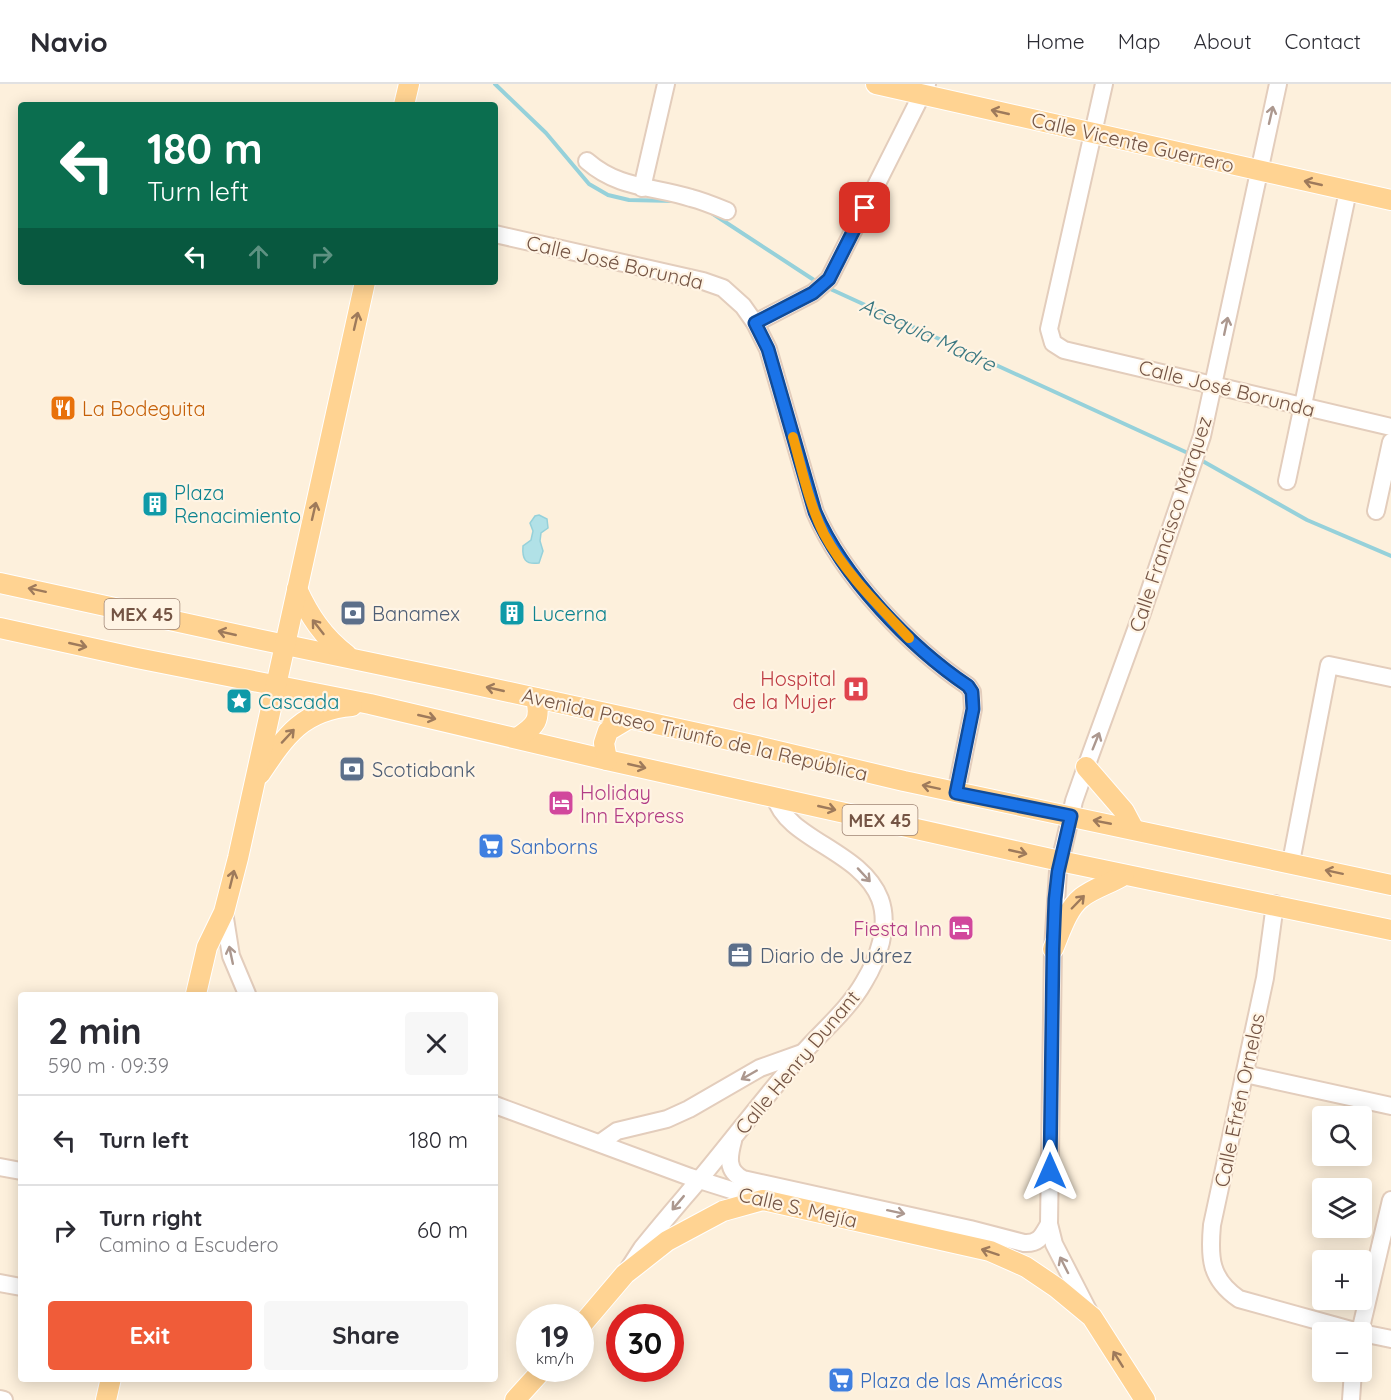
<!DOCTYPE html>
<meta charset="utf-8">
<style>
:root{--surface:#fff;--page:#f7f7f7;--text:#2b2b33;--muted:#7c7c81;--line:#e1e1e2;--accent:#f05c39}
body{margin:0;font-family:Quicksand,sans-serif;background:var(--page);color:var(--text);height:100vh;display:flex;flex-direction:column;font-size:22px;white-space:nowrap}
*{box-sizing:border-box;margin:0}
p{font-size:20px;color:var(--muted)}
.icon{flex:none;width:33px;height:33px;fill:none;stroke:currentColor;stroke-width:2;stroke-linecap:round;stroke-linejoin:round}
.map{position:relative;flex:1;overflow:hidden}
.drawer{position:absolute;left:18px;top:908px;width:480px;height:390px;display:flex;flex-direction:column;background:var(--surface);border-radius:6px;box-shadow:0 3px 15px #0003}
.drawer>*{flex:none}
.top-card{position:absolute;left:18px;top:18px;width:480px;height:183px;border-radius:6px;box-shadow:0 3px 15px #0003;background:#0b6e4f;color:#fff;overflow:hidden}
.tools{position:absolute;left:1312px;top:1022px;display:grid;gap:12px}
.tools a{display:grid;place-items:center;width:60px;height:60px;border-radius:6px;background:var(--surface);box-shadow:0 3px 15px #0003;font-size:30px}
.speed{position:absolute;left:516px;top:1220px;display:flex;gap:12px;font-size:30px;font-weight:700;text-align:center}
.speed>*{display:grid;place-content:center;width:78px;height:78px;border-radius:50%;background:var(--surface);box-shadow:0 3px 15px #0003;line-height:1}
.speed small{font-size:15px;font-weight:400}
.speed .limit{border:9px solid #d22;background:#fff;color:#111}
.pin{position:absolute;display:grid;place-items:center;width:51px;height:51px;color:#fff;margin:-26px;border-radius:12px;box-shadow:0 3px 9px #0006}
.me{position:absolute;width:66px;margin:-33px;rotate:0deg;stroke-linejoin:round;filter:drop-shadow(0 0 4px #0008)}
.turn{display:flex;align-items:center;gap:21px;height:126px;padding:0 30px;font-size:27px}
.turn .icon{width:78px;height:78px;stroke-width:2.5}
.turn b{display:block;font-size:42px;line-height:51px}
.lanes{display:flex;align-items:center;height:57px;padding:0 30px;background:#0003;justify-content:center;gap:30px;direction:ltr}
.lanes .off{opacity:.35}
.round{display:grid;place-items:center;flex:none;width:63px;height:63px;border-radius:6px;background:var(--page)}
.headline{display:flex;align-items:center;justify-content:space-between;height:102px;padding:0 30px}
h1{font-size:36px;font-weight:700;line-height:45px}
.primary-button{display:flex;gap:12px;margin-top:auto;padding:12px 30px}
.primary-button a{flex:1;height:69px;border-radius:6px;background:var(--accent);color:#fff;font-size:24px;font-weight:700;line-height:69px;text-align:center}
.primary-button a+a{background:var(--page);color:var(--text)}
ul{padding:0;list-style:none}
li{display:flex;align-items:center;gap:18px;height:90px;padding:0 30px;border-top:2px solid var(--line)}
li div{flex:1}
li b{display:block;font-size:22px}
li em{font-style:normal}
header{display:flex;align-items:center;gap:36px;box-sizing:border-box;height:84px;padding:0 30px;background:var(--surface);border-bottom:2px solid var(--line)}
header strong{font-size:28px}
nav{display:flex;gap:33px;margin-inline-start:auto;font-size:21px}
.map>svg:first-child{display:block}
.water{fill:#b1e1e7;stroke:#96d1da;stroke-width:1.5}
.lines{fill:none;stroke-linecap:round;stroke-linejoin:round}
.stream{stroke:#96d1da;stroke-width:4}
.minor-casing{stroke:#e3cdbc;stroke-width:20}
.major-casing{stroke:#fff;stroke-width:22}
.minor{stroke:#fff;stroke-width:16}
.major{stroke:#ffd392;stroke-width:20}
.oneway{stroke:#9e7a5b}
.oneway2{stroke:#ac988f}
.route-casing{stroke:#114b97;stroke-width:15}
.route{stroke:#1a73e8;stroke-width:10}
.slow{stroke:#f59e0b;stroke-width:10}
.labels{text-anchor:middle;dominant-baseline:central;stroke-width:4.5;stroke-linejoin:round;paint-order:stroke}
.shield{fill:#fff4e4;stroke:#9e8474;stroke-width:1.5}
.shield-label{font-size:18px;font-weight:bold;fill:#745444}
.street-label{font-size:20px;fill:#745444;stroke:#fff4e4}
.food-label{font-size:20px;fill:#c56008;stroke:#fff4e4;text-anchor:start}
.culture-label{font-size:20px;fill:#0d838f;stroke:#fff4e4;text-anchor:start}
.service-label{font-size:20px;fill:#4e5e75;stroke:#fff4e4;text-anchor:start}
.health-label{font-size:20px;fill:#be3a42;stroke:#fff4e4;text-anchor:end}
.hotel-label{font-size:20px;fill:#b23c85;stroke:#fff4e4;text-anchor:start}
.shop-label{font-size:20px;fill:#366cbe;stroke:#fff4e4;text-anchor:start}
.water-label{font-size:21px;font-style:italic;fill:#3b7882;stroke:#fff4e4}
</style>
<header>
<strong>Navio</strong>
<nav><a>Home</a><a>Map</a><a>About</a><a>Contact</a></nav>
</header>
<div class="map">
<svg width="1391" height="1316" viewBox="0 0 1391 1316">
<rect width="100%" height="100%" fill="#fdf0dc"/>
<path class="water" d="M539,431L547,435L548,444L541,449L540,457L543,467L539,479C525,481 522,475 523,462L531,456L533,447L530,439L535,432Z"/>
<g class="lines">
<g class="stream">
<polyline points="495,0 546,49 589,100 608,111 629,116 675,117"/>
<polyline points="713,130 817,198"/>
<polyline points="826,203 1190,370"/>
<polyline points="1199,375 1307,436 1391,472"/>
</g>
<g class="minor-casing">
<g id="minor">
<polyline points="1104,0 1049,245 1053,259 1064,266 1391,343"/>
<path d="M587,77C619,105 653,102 691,114C703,117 715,122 727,127"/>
<polyline points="642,104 666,0"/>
<path d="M495,150L703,197L723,204L743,222L755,239L768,265L815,428C843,493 910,563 968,602L972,608L973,625L956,709"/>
<polyline points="755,239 813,209 829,195 927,0"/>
<polyline points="1287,397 1348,107"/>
<polyline points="1376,427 1391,358"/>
<polyline points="1291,778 1329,581 1391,594"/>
<path d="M1275,820L1265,894L1212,1141C1209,1174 1210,1195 1239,1215L1358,1248"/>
<polyline points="224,828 231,872 247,910"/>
<polyline points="1245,990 1391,1022"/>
<polyline points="495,1021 690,1093 763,1116"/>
<path d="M733,1057C729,1072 726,1087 743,1095L970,1145L1024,1159C1039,1160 1042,1152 1049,1140"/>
<polyline points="600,1059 617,1047 667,1035 689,1025 760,984 802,969"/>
<polyline points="0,1083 21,1087"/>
<path d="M629,1184L642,1164C662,1139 683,1115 704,1090C737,1050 768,1009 802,970C823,946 848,926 864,898C878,875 890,842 880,815C861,766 787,756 775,713"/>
<polyline points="0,1199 21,1203"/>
<polyline points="1090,1230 1054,1160 1049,1140 1053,865 1058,787 1074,717 1086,683 1142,529 1202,352 1278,0"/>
<polyline points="1360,1248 1391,1116"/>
<polyline points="1362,1249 1391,1255"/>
<polyline points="0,1315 4,1316"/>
<polyline points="1351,1316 1353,1287"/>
</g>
</g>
<g class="major-casing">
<g id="major">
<polyline points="876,0 1391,116"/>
<polyline points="404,21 409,0"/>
<polyline points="0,499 257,555 449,595 757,662 904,697 1391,801"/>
<path d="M297,505C309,531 323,553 347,571"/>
<polyline points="0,544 137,574 370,620 607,676 1060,777 1391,846"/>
<path d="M517,654C536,642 541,636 536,614"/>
<polyline points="607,676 604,659 608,647 628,635"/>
<polyline points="1086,683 1124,727 1133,744"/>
<path d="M260,690C286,651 303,626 352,622"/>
<path d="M1053,865C1060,849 1067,825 1081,814C1093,804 1110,800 1124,791"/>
<polyline points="196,910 207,863 224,828 238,774 365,198"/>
<polyline points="580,1243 625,1190 667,1157 723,1127 763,1116 990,1167 1026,1183 1057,1204 1092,1233 1145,1316"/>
<polyline points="106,1316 111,1294"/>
<polyline points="515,1316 544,1284"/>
</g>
</g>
<use href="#minor" class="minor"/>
<use href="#major" class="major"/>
</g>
<defs><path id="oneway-shaft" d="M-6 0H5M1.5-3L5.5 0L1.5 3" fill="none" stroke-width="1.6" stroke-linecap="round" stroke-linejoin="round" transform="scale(1.5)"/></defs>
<g class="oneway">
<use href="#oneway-shaft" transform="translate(1000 28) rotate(-167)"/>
<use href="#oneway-shaft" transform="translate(1313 99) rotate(-167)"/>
<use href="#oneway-shaft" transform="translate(356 237) rotate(-77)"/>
<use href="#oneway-shaft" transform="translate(314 427) rotate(-77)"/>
<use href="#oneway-shaft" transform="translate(37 506) rotate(-168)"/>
<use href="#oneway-shaft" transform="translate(318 543) rotate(-128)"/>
<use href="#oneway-shaft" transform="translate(227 549) rotate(-167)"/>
<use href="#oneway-shaft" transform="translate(78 561) rotate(13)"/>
<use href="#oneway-shaft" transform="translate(495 605) rotate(-167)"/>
<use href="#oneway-shaft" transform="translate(427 633) rotate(13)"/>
<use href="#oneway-shaft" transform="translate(288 652) rotate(-47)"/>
<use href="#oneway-shaft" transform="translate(637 682) rotate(13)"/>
<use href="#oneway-shaft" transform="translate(931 703) rotate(-168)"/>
<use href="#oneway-shaft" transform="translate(827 724) rotate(13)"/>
<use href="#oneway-shaft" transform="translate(1102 738) rotate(-169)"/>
<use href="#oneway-shaft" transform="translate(1018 768) rotate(13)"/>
<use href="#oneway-shaft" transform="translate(1334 788) rotate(-168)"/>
<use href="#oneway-shaft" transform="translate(232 795) rotate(-76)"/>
<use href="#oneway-shaft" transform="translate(1078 818) rotate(-46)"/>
<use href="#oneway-shaft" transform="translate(990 1168) rotate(-162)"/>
<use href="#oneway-shaft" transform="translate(1118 1275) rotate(-122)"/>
</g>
<g class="oneway2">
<use href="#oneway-shaft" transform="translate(1271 31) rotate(-77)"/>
<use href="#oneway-shaft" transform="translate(1226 242) rotate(-78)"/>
<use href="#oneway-shaft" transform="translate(1096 657) rotate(-68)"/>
<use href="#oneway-shaft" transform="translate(864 791) rotate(47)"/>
<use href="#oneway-shaft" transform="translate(231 871) rotate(-102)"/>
<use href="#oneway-shaft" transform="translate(749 991) rotate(150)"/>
<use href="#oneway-shaft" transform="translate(678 1119) rotate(130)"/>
<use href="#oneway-shaft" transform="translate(896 1128) rotate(12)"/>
<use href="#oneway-shaft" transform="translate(1064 1181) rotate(-117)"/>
</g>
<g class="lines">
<g class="route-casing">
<path id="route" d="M865,124L829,195L813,209L755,239L768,265L815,428C843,493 910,563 968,602L972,608L973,625L956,709L1071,732L1058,788L1055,815L1053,865L1050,1087"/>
</g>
<use href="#route" class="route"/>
<path class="slow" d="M793,353C802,385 809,420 824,450C845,489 879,522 909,554"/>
</g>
<defs>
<g id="restaurant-square" transform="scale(1.35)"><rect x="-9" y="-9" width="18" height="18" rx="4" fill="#e8710a" stroke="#fff4e4"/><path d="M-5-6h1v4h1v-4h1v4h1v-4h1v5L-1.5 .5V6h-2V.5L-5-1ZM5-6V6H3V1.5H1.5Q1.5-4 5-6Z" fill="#fff"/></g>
<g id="building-square" transform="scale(1.35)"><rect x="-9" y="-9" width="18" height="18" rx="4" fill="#0f9aa8" stroke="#fff4e4"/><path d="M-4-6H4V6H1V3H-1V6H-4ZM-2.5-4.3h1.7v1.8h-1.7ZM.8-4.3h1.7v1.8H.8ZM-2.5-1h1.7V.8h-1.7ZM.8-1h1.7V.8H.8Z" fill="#fff"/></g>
<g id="bank-square" transform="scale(1.35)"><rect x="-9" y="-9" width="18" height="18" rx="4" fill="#5c6f8a" stroke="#fff4e4"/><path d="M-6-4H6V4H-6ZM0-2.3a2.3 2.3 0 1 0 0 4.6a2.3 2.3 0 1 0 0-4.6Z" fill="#fff"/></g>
<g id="hospital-square" transform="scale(1.35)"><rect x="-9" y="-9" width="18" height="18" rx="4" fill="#e0444e" stroke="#fff4e4"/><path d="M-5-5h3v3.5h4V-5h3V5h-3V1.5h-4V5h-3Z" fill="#fff"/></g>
<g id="sight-square" transform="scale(1.35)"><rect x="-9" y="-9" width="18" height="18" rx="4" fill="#0f9aa8" stroke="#fff4e4"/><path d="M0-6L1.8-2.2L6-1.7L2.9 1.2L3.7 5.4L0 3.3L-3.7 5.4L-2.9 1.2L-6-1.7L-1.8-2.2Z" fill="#fff"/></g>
<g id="hotel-square" transform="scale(1.35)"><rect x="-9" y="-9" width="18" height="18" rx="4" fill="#d1479c" stroke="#fff4e4"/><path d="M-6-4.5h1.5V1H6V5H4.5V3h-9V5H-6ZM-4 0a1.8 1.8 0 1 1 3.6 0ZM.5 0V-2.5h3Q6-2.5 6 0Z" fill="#fff"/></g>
<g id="supermarket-square" transform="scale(1.35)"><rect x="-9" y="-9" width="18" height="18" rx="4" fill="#3f7fe0" stroke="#fff4e4"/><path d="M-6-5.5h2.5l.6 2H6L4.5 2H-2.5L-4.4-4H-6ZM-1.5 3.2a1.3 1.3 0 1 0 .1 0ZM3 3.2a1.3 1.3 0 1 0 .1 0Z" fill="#fff"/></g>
<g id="office-square" transform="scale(1.35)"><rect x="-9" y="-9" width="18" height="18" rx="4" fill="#5c6f8a" stroke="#fff4e4"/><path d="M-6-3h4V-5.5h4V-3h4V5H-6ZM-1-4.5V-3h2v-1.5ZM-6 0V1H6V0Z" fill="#fff"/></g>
</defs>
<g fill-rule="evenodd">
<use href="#restaurant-square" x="63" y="324"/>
<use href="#building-square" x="155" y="420"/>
<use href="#bank-square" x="353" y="529"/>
<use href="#building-square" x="512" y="529"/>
<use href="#hospital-square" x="856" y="605"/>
<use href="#sight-square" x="239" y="617"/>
<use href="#bank-square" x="352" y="685"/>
<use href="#hotel-square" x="561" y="719"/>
<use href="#supermarket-square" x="491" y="762"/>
<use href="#hotel-square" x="961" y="844"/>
<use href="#office-square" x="740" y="871"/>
<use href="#supermarket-square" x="841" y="1296"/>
</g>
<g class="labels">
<g class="shield">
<rect x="104.5" y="515" width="75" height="30" rx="4.5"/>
<rect x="842.5" y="721" width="75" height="30" rx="4.5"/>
</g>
<g class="shield-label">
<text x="142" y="530">MEX 45</text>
<text x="880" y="736">MEX 45</text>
</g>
<g class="street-label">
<text transform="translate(1133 58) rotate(13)">Calle Vicente Guerrero</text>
<text transform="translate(615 178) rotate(13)">Calle José Borunda</text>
<text transform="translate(1227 304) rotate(14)">Calle José Borunda</text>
<text transform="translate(1170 440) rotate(-72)">Calle Francisco Márquez</text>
<text transform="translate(695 650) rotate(13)">Avenida Paseo Triunfo de la República</text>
<text transform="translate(797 978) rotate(-50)">Calle Henry Dunant</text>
<text transform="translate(1239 1016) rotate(-78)">Calle Efrén Ornelas</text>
<text transform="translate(798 1123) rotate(13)">Calle S. Mejía</text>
</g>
<g class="food-label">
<text x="82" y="324">La Bodeguita</text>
</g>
<g class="culture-label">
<text x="174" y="408">Plaza<tspan x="174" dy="23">Renacimiento</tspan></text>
<text x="532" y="529">Lucerna</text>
<text x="258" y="617">Cascada</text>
</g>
<g class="service-label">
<text x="372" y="529">Banamex</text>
<text x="372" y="685">Scotiabank</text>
<text x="760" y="871">Diario de Juárez</text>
</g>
<g class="health-label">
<text x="836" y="594">Hospital<tspan x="836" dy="23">de la Mujer</tspan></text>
</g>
<g class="hotel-label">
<text x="580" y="708">Holiday<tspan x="580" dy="23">Inn Express</tspan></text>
<text x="942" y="844" text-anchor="end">Fiesta Inn</text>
</g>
<g class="shop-label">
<text x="510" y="762">Sanborns</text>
<text x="860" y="1296">Plaza de las Américas</text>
</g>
<g class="water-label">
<text transform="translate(928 250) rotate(25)">Acequia Madre</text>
</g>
</g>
</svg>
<div class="tools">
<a><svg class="icon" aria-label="search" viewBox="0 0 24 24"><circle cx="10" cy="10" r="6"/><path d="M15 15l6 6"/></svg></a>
<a><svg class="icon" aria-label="layers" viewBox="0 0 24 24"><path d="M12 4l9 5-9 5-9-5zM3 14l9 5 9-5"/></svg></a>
<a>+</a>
<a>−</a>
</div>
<div class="speed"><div>19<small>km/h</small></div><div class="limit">30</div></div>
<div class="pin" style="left:865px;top:124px;background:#d93025"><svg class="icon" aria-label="arrive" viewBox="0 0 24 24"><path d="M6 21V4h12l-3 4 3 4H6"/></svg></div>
<svg class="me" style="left:1050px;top:1087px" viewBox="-20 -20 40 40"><path d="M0-17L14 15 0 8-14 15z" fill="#1a73e8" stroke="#fff" stroke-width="4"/></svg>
<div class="top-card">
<div class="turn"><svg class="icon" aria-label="left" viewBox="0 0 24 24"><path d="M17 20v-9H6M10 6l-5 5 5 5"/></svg><div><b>180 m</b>Turn left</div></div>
<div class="lanes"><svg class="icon" aria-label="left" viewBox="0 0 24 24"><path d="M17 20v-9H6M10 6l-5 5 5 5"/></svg><svg class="icon off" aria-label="ahead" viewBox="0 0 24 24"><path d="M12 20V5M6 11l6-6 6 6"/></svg><svg class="icon off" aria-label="right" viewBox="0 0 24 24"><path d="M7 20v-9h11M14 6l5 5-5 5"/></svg></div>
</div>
<section class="drawer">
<div class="headline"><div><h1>2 min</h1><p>590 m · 09:39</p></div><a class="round"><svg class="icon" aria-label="close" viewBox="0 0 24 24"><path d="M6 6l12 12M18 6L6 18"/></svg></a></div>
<ul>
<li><svg class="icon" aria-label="left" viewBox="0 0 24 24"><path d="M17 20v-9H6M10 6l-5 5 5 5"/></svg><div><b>Turn left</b></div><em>180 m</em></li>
<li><svg class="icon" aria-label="right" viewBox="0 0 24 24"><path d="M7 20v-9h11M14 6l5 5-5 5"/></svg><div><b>Turn right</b><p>Camino a Escudero</p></div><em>60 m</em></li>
</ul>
<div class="primary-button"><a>Exit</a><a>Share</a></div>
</section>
</div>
